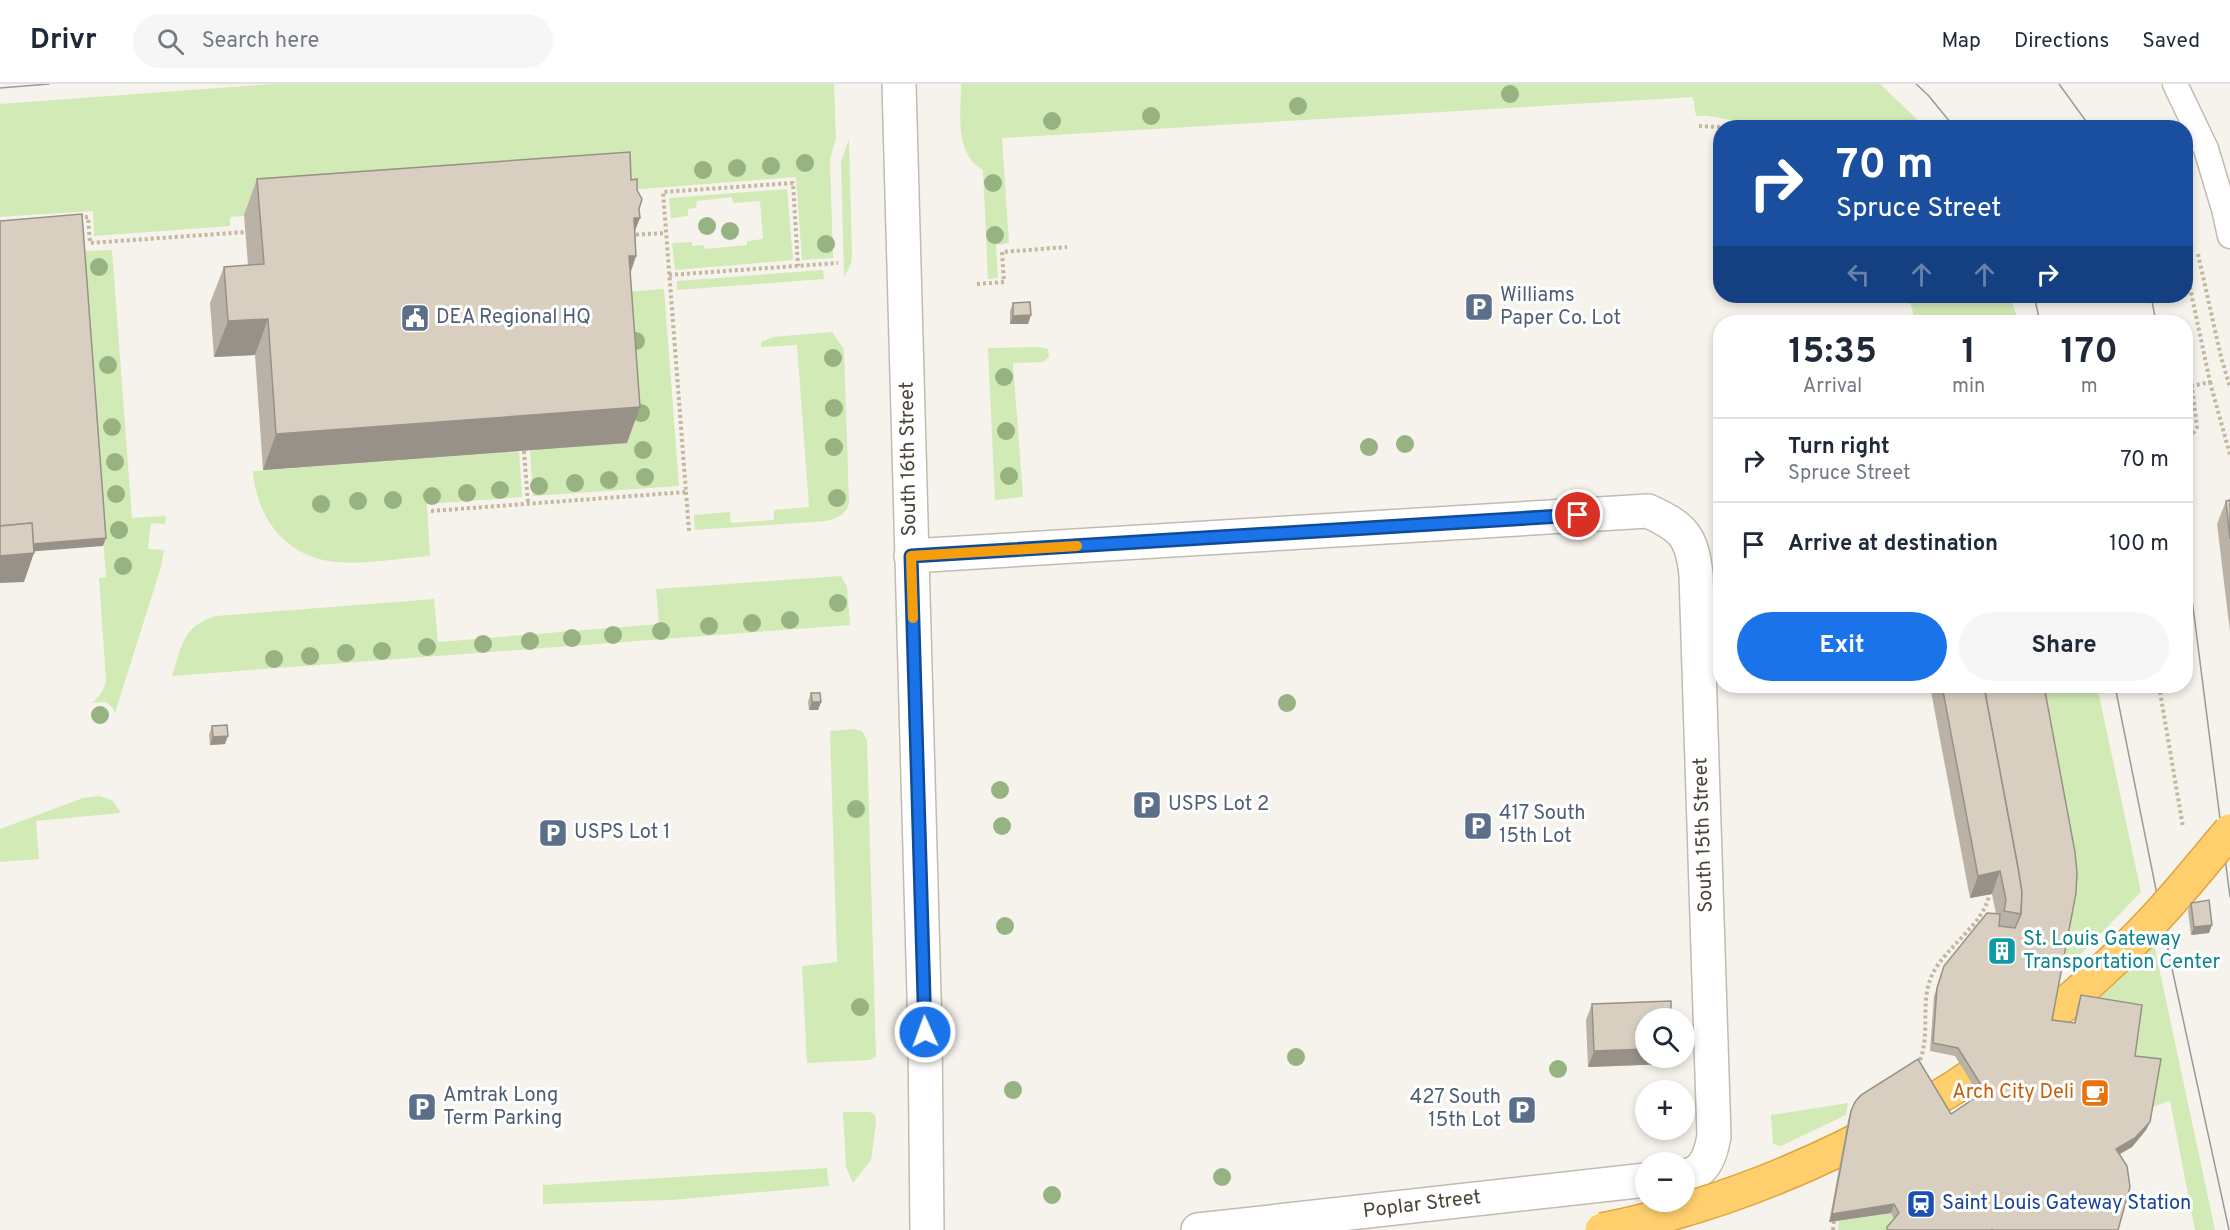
<!DOCTYPE html>
<meta charset="utf-8">
<style>
:root{--surface:#fff;--page:#f6f6f7;--text:#1f2937;--muted:#747a83;--line:#e0e1e3;--accent:#1a73e8}
body{margin:0;font-family:Overpass,sans-serif;background:var(--page);color:var(--text);height:100vh;display:flex;flex-direction:column;font-size:22px;white-space:nowrap}
*{box-sizing:border-box;margin:0}
p{font-size:20px;color:var(--muted)}
.icon{flex:none;width:33px;height:33px;fill:none;stroke:currentColor;stroke-width:2;stroke-linecap:round;stroke-linejoin:round}
.map{position:relative;flex:1;overflow:hidden}
.sheet{position:absolute;left:1713px;top:231px;width:480px;height:378px;display:flex;flex-direction:column;background:var(--surface);border-radius:24px;box-shadow:0 3px 9px #0003}
.sheet>*{flex:none}
.top-card{position:absolute;left:1713px;top:36px;width:480px;height:183px;border-radius:24px;box-shadow:0 3px 9px #0003;background:#1a4fa0;color:#fff;overflow:hidden}
.buttons{position:absolute;left:1635px;top:924px;display:grid;gap:12px}
.buttons a{display:grid;place-items:center;width:60px;height:60px;border-radius:50%;background:var(--surface);box-shadow:0 3px 9px #0003;font-size:30px}
.pin{position:absolute;display:grid;place-items:center;width:51px;height:51px;color:#fff;margin:-26px;border:3px solid #fff;border-radius:50%;box-shadow:0 2px 6px #0007}
.me{position:absolute;width:66px;margin:-33px;rotate:358deg;stroke-linejoin:round;filter:drop-shadow(0 0 4px #0008)}
.turn{display:flex;align-items:center;gap:21px;height:126px;padding:0 24px;font-size:27px}
.turn .icon{width:78px;height:78px;stroke-width:2.5}
.turn b{display:block;font-size:42px;line-height:51px}
.lanes{display:flex;align-items:center;height:57px;padding:0 24px;background:#0003;justify-content:center;gap:30px;direction:ltr}
.lanes .off{opacity:.35}
.eta{display:flex;justify-content:space-evenly;align-items:center;height:102px;text-align:center}
.eta b{font-size:36px;font-weight:700;line-height:42px}
.cta{display:flex;gap:12px;margin-top:auto;padding:12px 24px}
.cta a{flex:1;height:69px;border-radius:36px;background:var(--accent);color:#fff;font-size:24px;font-weight:700;line-height:69px;text-align:center}
.cta a+a{background:var(--page);color:var(--text)}
ul{padding:0;list-style:none}
li{display:flex;align-items:center;gap:18px;height:84px;padding:0 24px;border-top:2px solid var(--line)}
li div{flex:1}
li b{display:block;font-size:22px}
li em{font-style:normal}
header{display:flex;align-items:center;gap:36px;box-sizing:border-box;height:84px;padding:0 30px;background:var(--surface);border-bottom:2px solid var(--line)}
header strong{font-size:28px}
nav{display:flex;gap:33px;margin-inline-start:auto;font-size:21px}
.search{width:420px;height:54px;background:var(--page);display:flex;align-items:center;gap:15px;box-sizing:border-box;padding:0 21px;border-radius:33px;color:var(--muted);font-size:22px}
.map>svg:first-child{display:block}
.green{fill:#d2eab5}
.lines{fill:none;stroke-linecap:round;stroke-linejoin:round}
.service-casing{stroke:#c2bbae;stroke-width:27}
.minor-casing{stroke:#c2bbae;stroke-width:36}
.path{stroke:#c4b79f;stroke-width:4;stroke-dasharray:3 3;stroke-linecap:butt}
.service{stroke:#fff;stroke-width:24}
.minor{stroke:#fff;stroke-width:33}
.tram{stroke:#9a9a9a;stroke-width:1.5}
.motorway-bridge-casing{stroke:#e0a43c;stroke-width:36;stroke-linecap:butt}
.motorway-bridge{stroke:#ffcf6e;stroke-width:33}
.tree{fill:#97b381}
.wall{fill:#bab2a6}
.shaded-wall{fill:#979187}
.building{fill:#d8cfc1;stroke:#979187;stroke-width:1.5}
.route-casing{stroke:#114b97;stroke-width:15}
.route{stroke:#1a73e8;stroke-width:10}
.slow{stroke:#f59e0b;stroke-width:10}
.labels{text-anchor:middle;dominant-baseline:central;stroke-width:6;stroke-linejoin:round;paint-order:stroke}
.service-label{font-size:20px;fill:#4e5e75;stroke:#fff;text-anchor:start}
.street-label{font-size:20px;fill:#4b4439;stroke:#fff}
.culture-label{font-size:20px;fill:#0d838f;stroke:#fff;text-anchor:start}
.food-label{font-size:20px;fill:#c56008;stroke:#fff;text-anchor:end}
.transit-label{font-size:20px;fill:#164399;stroke:#fff;text-anchor:start}
</style>
<header>
<strong>Drivr</strong>
<div class="search"><svg class="icon" aria-label="search" viewBox="0 0 24 24"><circle cx="10" cy="10" r="6"/><path d="M15 15l6 6"/></svg>Search here</div>
<nav><a>Map</a><a>Directions</a><a>Saved</a></nav>
</header>
<div class="map">
<svg width="2230" height="1146" viewBox="0 0 2230 1146">
<rect width="100%" height="100%" fill="#f6f3ec"/>
<g class="green">
<polygon points="273,0 834,0 836,54 830,75 833,174 802,176 796,93 616,107 518,111 230,133 230,142 94,152 93,127 0,133 0,20"/>
<path d="M961,0H1880L1925,43H1754C1742,38 1710,30 1696,32L1693,13L1002,54L1009,159L996,161L998,194L988,195L983,86C954,70 961,29 961,0Z"/>
<polygon points="849,55 852,171 851,180 844,193 841,78"/>
<polygon points="787,105 793,176 675,186 672,159 692,158 692,162 704,161 705,165 747,161 747,157 763,155 760,117 733,119 732,113 697,117 696,124 688,125 688,132 671,134 669,114"/>
<path d="M79,138L85,167L112,166L132,434L166,432L165,440L151,439L148,465L164,466L161,483L115,629L113,624L106,618L92,619C100,612 104,606 106,596L99,494L106,493Z"/>
<polygon points="823,186 824,195 677,206 677,197"/>
<polygon points="664,205 679,402 533,412 530,366 627,359 623,208"/>
<polygon points="1908,212 2010,212 2019,238 1916,238"/>
<path d="M832,248L844,265L849,419C846,431 838,434 826,437L695,446L694,431L730,428L731,439L774,436V426L809,423L797,261L761,263V258L773,253Z"/>
<polygon points="1039,263 1048,265 1049,273 1043,278 1013,279 1023,413 995,416 988,264"/>
<path d="M519,367L522,413L427,420L430,472C399,474 360,482 329,477C283,470 256,431 253,387Z"/>
<path d="M841,492L847,503L850,541L172,592C182,562 182,542 216,532L434,515L438,558L659,540L656,505Z"/>
<polygon points="2040,602 2097,602 2141,808 2087,864 2060,888"/>
<polygon points="854,645 862,647 867,656 876,973 869,976 807,979 802,882 837,878 830,647"/>
<polygon points="99,712 112,716 121,729 36,737 39,775 0,778 0,745 83,714"/>
<polygon points="2154,860 2215,1146 2195,1146 2170,1017 2152,1023 2132,980 2091,922"/>
<polygon points="1848,1019 1846,1031 1781,1062 1773,1060 1771,1031"/>
<polygon points="843,1028 870,1028 875,1031 876,1038 871,1076 853,1099 846,1083"/>
<polygon points="827,1084 829,1102 671,1116 543,1120 543,1101"/>
<polygon points="1891,1129 1896,1138 1888,1146 1838,1146 1839,1137"/>
</g>
<g class="lines">
<g class="service-casing">
<polyline id="service" points="2175,0 2206,65 2224,125 2230,152"/>
</g>
<g class="minor-casing">
<g id="minor">
<polyline points="899,0 925,948 927,1146"/>
<path d="M911,472L1648,427C1683,443 1692,452 1696,491L1714,1052C1711,1070 1705,1090 1684,1092"/>
<polyline points="1198,1146 1646,1096"/>
</g>
</g>
<g class="path">
<polyline points="1699,42 1735,44"/>
<polyline points="79,134 88,133 90,159 246,148"/>
<polyline points="630,151 666,149"/>
<polyline points="2198,170 2221,273 2230,303"/>
<polyline points="2186,185 2210,298 2192,302 2197,343 2194,348 2186,352"/>
<polyline points="669,191 838,179"/>
<polyline points="977,200 1004,198 1002,168 1067,163"/>
<polyline points="2210,298 2230,371"/>
<polyline points="524,367 528,419"/>
<polyline points="686,408 689,447"/>
<polyline points="431,427 686,408 663,108 793,99 798,182"/>
<polyline points="2159,602 2183,743"/>
<path d="M1920,976C1931,948 1919,916 1933,889C1946,863 1986,838 1989,810"/>
<polyline points="1833,1146 1834,1137"/>
</g>
<use href="#service" class="service"/>
<use href="#minor" class="minor"/>
<g class="tram">
<polyline points="1916,0 1928,11 1955,44"/>
<polyline points="2059,0 2091,44"/>
<polyline points="0,4 49,0"/>
<polyline points="2034,212 2040,238"/>
<polyline points="2151,212 2156,238"/>
<polyline points="2186,468 2230,813"/>
<polyline points="2115,602 2171,880 2229,1146"/>
</g>
<g class="motorway-bridge-casing">
<path id="motorway-bridge" d="M1602,1146C1708,1125 1809,1085 1903,1032C1920,1023 1938,1014 1955,1003C2013,965 2068,920 2118,872C2159,834 2194,790 2230,747"/>
</g>
<use href="#motorway-bridge" class="motorway-bridge"/>
</g>
<g class="tree">
<circle cx="1510" cy="10" r="9"/>
<circle cx="1298" cy="22" r="9"/>
<circle cx="1151" cy="32" r="9"/>
<circle cx="1052" cy="37" r="9"/>
<circle cx="805" cy="79" r="9"/>
<circle cx="771" cy="82" r="9"/>
<circle cx="737" cy="84" r="9"/>
<circle cx="703" cy="86" r="9"/>
<circle cx="993" cy="99" r="9"/>
<circle cx="707" cy="142" r="9"/>
<circle cx="730" cy="147" r="9"/>
<circle cx="995" cy="151" r="9"/>
<circle cx="826" cy="160" r="9"/>
<circle cx="99" cy="183" r="9"/>
<circle cx="636" cy="257" r="9"/>
<circle cx="833" cy="274" r="9"/>
<circle cx="108" cy="281" r="9"/>
<circle cx="1004" cy="293" r="9"/>
<circle cx="834" cy="324" r="9"/>
<circle cx="641" cy="329" r="9"/>
<circle cx="112" cy="343" r="9"/>
<circle cx="1006" cy="347" r="9"/>
<circle cx="1405" cy="360" r="9"/>
<circle cx="834" cy="363" r="9"/>
<circle cx="1369" cy="363" r="9"/>
<circle cx="643" cy="366" r="9"/>
<circle cx="115" cy="378" r="9"/>
<circle cx="1009" cy="392" r="9"/>
<circle cx="645" cy="393" r="9"/>
<circle cx="609" cy="396" r="9"/>
<circle cx="575" cy="399" r="9"/>
<circle cx="539" cy="402" r="9"/>
<circle cx="500" cy="406" r="9"/>
<circle cx="467" cy="409" r="9"/>
<circle cx="116" cy="410" r="9"/>
<circle cx="432" cy="412" r="9"/>
<circle cx="837" cy="414" r="9"/>
<circle cx="393" cy="416" r="9"/>
<circle cx="358" cy="417" r="9"/>
<circle cx="321" cy="420" r="9"/>
<circle cx="119" cy="446" r="9"/>
<circle cx="123" cy="482" r="9"/>
<circle cx="838" cy="519" r="9"/>
<circle cx="790" cy="536" r="9"/>
<circle cx="752" cy="539" r="9"/>
<circle cx="709" cy="542" r="9"/>
<circle cx="661" cy="547" r="9"/>
<circle cx="613" cy="551" r="9"/>
<circle cx="572" cy="554" r="9"/>
<circle cx="530" cy="557" r="9"/>
<circle cx="483" cy="560" r="9"/>
<circle cx="427" cy="563" r="9"/>
<circle cx="382" cy="567" r="9"/>
<circle cx="346" cy="569" r="9"/>
<circle cx="310" cy="572" r="9"/>
<circle cx="274" cy="575" r="9"/>
<circle cx="1287" cy="619" r="9"/>
<circle cx="100" cy="631" r="9"/>
<circle cx="1000" cy="706" r="9"/>
<circle cx="856" cy="725" r="9"/>
<circle cx="1002" cy="742" r="9"/>
<circle cx="1005" cy="842" r="9"/>
<circle cx="860" cy="923" r="9"/>
<circle cx="1296" cy="973" r="9"/>
<circle cx="1558" cy="985" r="9"/>
<circle cx="1013" cy="1006" r="9"/>
<circle cx="1222" cy="1093" r="9"/>
<circle cx="1052" cy="1111" r="9"/>
</g>
<g class="wall">
<polygon points="257,95 631,96 639,125 635,147 636,172 631,188 627,359 263,386 255,271 214,273 210,219 224,183 248,181 244,131"/>
<polygon points="1013,219 1028,240 1010,240 1010,227"/>
<polygon points="2230,416 2230,548 2217,440 2226,417"/>
<polygon points="1930,602 2044,602 2052,936 2074,939 2078,920 2081,911 2135,972 2150,1038 2146,1046 2132,1063 2119,1070 2118,1146 1886,1146 1894,1135 1891,1129 1829,1138 1848,1036 1851,1027 1951,1030 1979,1011 1955,972 1930,967 1934,912 1944,882 1996,830 1992,810 1970,814"/>
<polygon points="811,609 821,618 818,626 809,626 808,618"/>
<polygon points="212,642 225,660 210,661 209,651"/>
<polygon points="2191,819 2209,849 2191,851 2188,827"/>
<polygon points="1592,920 1646,974 1669,974 1667,980 1588,983 1586,936"/>
</g>
<g class="shaded-wall">
<polygon points="634,134 640,134 626,170"/>
<polygon points="629,172 636,172 623,208"/>
<polygon points="1031,231 1028,240 1010,240 1013,232"/>
<polygon points="268,235 255,271 214,273 228,237"/>
<polygon points="640,323 627,359 263,386 276,350"/>
<polygon points="106,454 103,462 0,470 0,462"/>
<polygon points="34,469 24,498 0,499 0,472"/>
<polygon points="812,618 821,618 818,626 809,626"/>
<polygon points="228,652 225,660 210,661 213,653"/>
<polygon points="2000,787 1992,810 1970,814 1978,792"/>
<polygon points="2212,841 2209,849 2191,851 2194,843"/>
<polygon points="1646,965 1646,974 1669,974 1667,980 1588,983 1594,967"/>
<polygon points="2150,1038 2146,1046 2132,1063 2113,1074 2116,1065"/>
<polygon points="1894,1120 1891,1129 1829,1138 1832,1130"/>
</g>
<g class="building">
<polygon points="630,68 631,96 637,95 637,106 642,115 639,125 640,134 634,134 636,172 629,172 640,323 276,350 268,235 228,237 224,183 264,180 257,95"/>
<polygon points="82,130 106,454 33,460 32,439 0,442 0,137"/>
<polygon points="1030,218 1031,231 1013,232 1013,219"/>
<polygon points="2230,416 2230,455 2226,417"/>
<polygon points="32,439 34,469 0,472 0,442"/>
<polygon points="2186,503 2188,521 2186,521"/>
<polygon points="1942,602 1984,602 2018,783 2022,808 2021,830 2004,827 2006,816 2000,787 1978,792"/>
<polygon points="1984,602 2044,602 2075,768 2077,789 2076,809 2052,936 2075,939 2081,911 2142,921 2135,972 2161,975 2150,1038 2135,1054 2116,1065 2127,1082 2130,1103 2118,1146 1993,1146 1992,1145 1991,1146 1887,1146 1887,1143 1899,1129 1894,1120 1832,1130 1851,1027 1855,1018 1861,1011 1918,975 1951,1030 1985,1007 1958,964 1933,959 1937,904 1944,882 1987,829 2000,830 1999,842 2015,844 2021,830 2022,808 2018,783"/>
<polygon points="811,609 820,609 821,618 812,618"/>
<polygon points="227,641 228,652 213,653 212,642"/>
<polygon points="2209,816 2212,841 2194,843 2191,819"/>
<polygon points="1671,917 1671,934 1646,934 1646,965 1594,967 1592,920"/>
</g>
<g class="lines">
<g class="route-casing">
<polyline id="route" points="925,948 911,472 1578,431"/>
</g>
<use href="#route" class="route"/>
<polyline class="slow" points="913,534 911,472 1077,462"/>
</g>
<defs>
<g id="parking-square" transform="scale(1.5)"><rect x="-9" y="-9" width="18" height="18" rx="4" fill="#5c6f8a" stroke="#fff"/><path d="M-3.5-5.5H1a3.5 3.5 0 0 1 0 7H-1V5.5H-3.5ZM-1-3.4V-.6H.8a1.4 1.4 0 0 0 0-2.8Z" fill="#fff"/></g>
<g id="civic-square" transform="scale(1.5)"><rect x="-9" y="-9" width="18" height="18" rx="4" fill="#5c6f8a" stroke="#fff"/><path d="M-.6-6.5H3V-4.5H.6V-3L4-1V1h2V6H-6V1h2V-1L-.6-3ZM-1.2 2.5V6h2.4V2.5Z" fill="#fff"/></g>
<g id="building-square" transform="scale(1.5)"><rect x="-9" y="-9" width="18" height="18" rx="4" fill="#0f9aa8" stroke="#fff"/><path d="M-4-6H4V6H1V3H-1V6H-4ZM-2.5-4.3h1.7v1.8h-1.7ZM.8-4.3h1.7v1.8H.8ZM-2.5-1h1.7V.8h-1.7ZM.8-1h1.7V.8H.8Z" fill="#fff"/></g>
<g id="cafe-square" transform="scale(1.5)"><rect x="-9" y="-9" width="18" height="18" rx="4" fill="#e8710a" stroke="#fff"/><path d="M-5.5-4.5H6V0H3Q3 3.5 0 3.5H-2.5Q-5.5 3.5-5.5 0ZM3-3.2v2h1.7v-2ZM-6 4.5H4V6H-6Z" fill="#fff"/></g>
<g id="station-square" transform="scale(1.5)"><rect x="-9" y="-9" width="18" height="18" rx="4" fill="#1a4fb4" stroke="#fff"/><path d="M-3-6H3Q5-6 5-4V2Q5 4 3 4L4.5 6H3L1.5 4h-3L-3 6H-4.5L-3 4Q-5 4-5 2V-4Q-5-6-3-6ZM-3.5-4v3h7v-3ZM-3.5 1v1.5H-2V1ZM2 1v1.5H3.5V1Z" fill="#fff"/></g>
</defs>
<g fill-rule="evenodd">
<use href="#parking-square" x="1479" y="223"/>
<use href="#civic-square" x="415" y="234"/>
<use href="#parking-square" x="1147" y="721"/>
<use href="#parking-square" x="1478" y="742"/>
<use href="#parking-square" x="553" y="749"/>
<use href="#building-square" x="2002" y="867"/>
<use href="#cafe-square" x="2095" y="1009"/>
<use href="#parking-square" x="422" y="1023"/>
<use href="#parking-square" x="1522" y="1026"/>
<use href="#station-square" x="1921" y="1120"/>
</g>
<g class="labels">
<g class="service-label">
<text x="1500" y="212">Williams<tspan x="1500" dy="23">Paper Co. Lot</tspan></text>
<text x="436" y="234">DEA Regional HQ</text>
<text x="1168" y="721">USPS Lot 2</text>
<text x="1499" y="730">417 South<tspan x="1499" dy="23">15th Lot</tspan></text>
<text x="574" y="749">USPS Lot 1</text>
<text x="443" y="1012">Amtrak Long<tspan x="443" dy="23">Term Parking</tspan></text>
<text x="1501" y="1014" text-anchor="end">427 South<tspan x="1501" dy="23">15th Lot</tspan></text>
</g>
<g class="street-label">
<text transform="translate(909 375) rotate(-91)">South 16th Street</text>
<text transform="translate(1704 751) rotate(-92)">South 15th Street</text>
<text transform="translate(1422 1121) rotate(-7)">Poplar Street</text>
</g>
<g class="culture-label">
<text x="2023" y="856">St. Louis Gateway<tspan x="2023" dy="23">Transportation Center</tspan></text>
</g>
<g class="food-label">
<text x="2074" y="1009">Arch City Deli</text>
</g>
<g class="transit-label">
<text x="1942" y="1120">Saint Louis Gateway Station</text>
</g>
</g>
</svg>
<div class="buttons">
<a><svg class="icon" aria-label="search" viewBox="0 0 24 24"><circle cx="10" cy="10" r="6"/><path d="M15 15l6 6"/></svg></a>
<a>+</a>
<a>−</a>
</div>
<div class="pin" style="left:1578px;top:431px;background:#d93025"><svg class="icon" aria-label="arrive" viewBox="0 0 24 24"><path d="M6 21V4h12l-3 4 3 4H6"/></svg></div>
<svg class="me" style="left:925px;top:948px" viewBox="-20 -20 40 40"><circle r="17" fill="#1a73e8" stroke="#fff" stroke-width="3"/><path d="M0-11L8 9 0 5-8 9z" fill="#fff"/></svg>
<div class="top-card">
<div class="turn"><svg class="icon" aria-label="right" viewBox="0 0 24 24"><path d="M7 20v-9h11M14 6l5 5-5 5"/></svg><div><b>70 m</b>Spruce Street</div></div>
<div class="lanes"><svg class="icon off" aria-label="left" viewBox="0 0 24 24"><path d="M17 20v-9H6M10 6l-5 5 5 5"/></svg><svg class="icon off" aria-label="ahead" viewBox="0 0 24 24"><path d="M12 20V5M6 11l6-6 6 6"/></svg><svg class="icon off" aria-label="ahead" viewBox="0 0 24 24"><path d="M12 20V5M6 11l6-6 6 6"/></svg><svg class="icon" aria-label="right" viewBox="0 0 24 24"><path d="M7 20v-9h11M14 6l5 5-5 5"/></svg></div>
</div>
<section class="sheet">
<div class="eta">
<div><b>15:35</b><p>Arrival</p></div>
<div><b>1</b><p>min</p></div>
<div><b>170</b><p>m</p></div>
</div>
<ul>
<li><svg class="icon" aria-label="right" viewBox="0 0 24 24"><path d="M7 20v-9h11M14 6l5 5-5 5"/></svg><div><b>Turn right</b><p>Spruce Street</p></div><em>70 m</em></li>
<li><svg class="icon" aria-label="arrive" viewBox="0 0 24 24"><path d="M6 21V4h12l-3 4 3 4H6"/></svg><div><b>Arrive at destination</b></div><em>100 m</em></li>
</ul>
<div class="cta"><a>Exit</a><a>Share</a></div>
</section>
</div>
